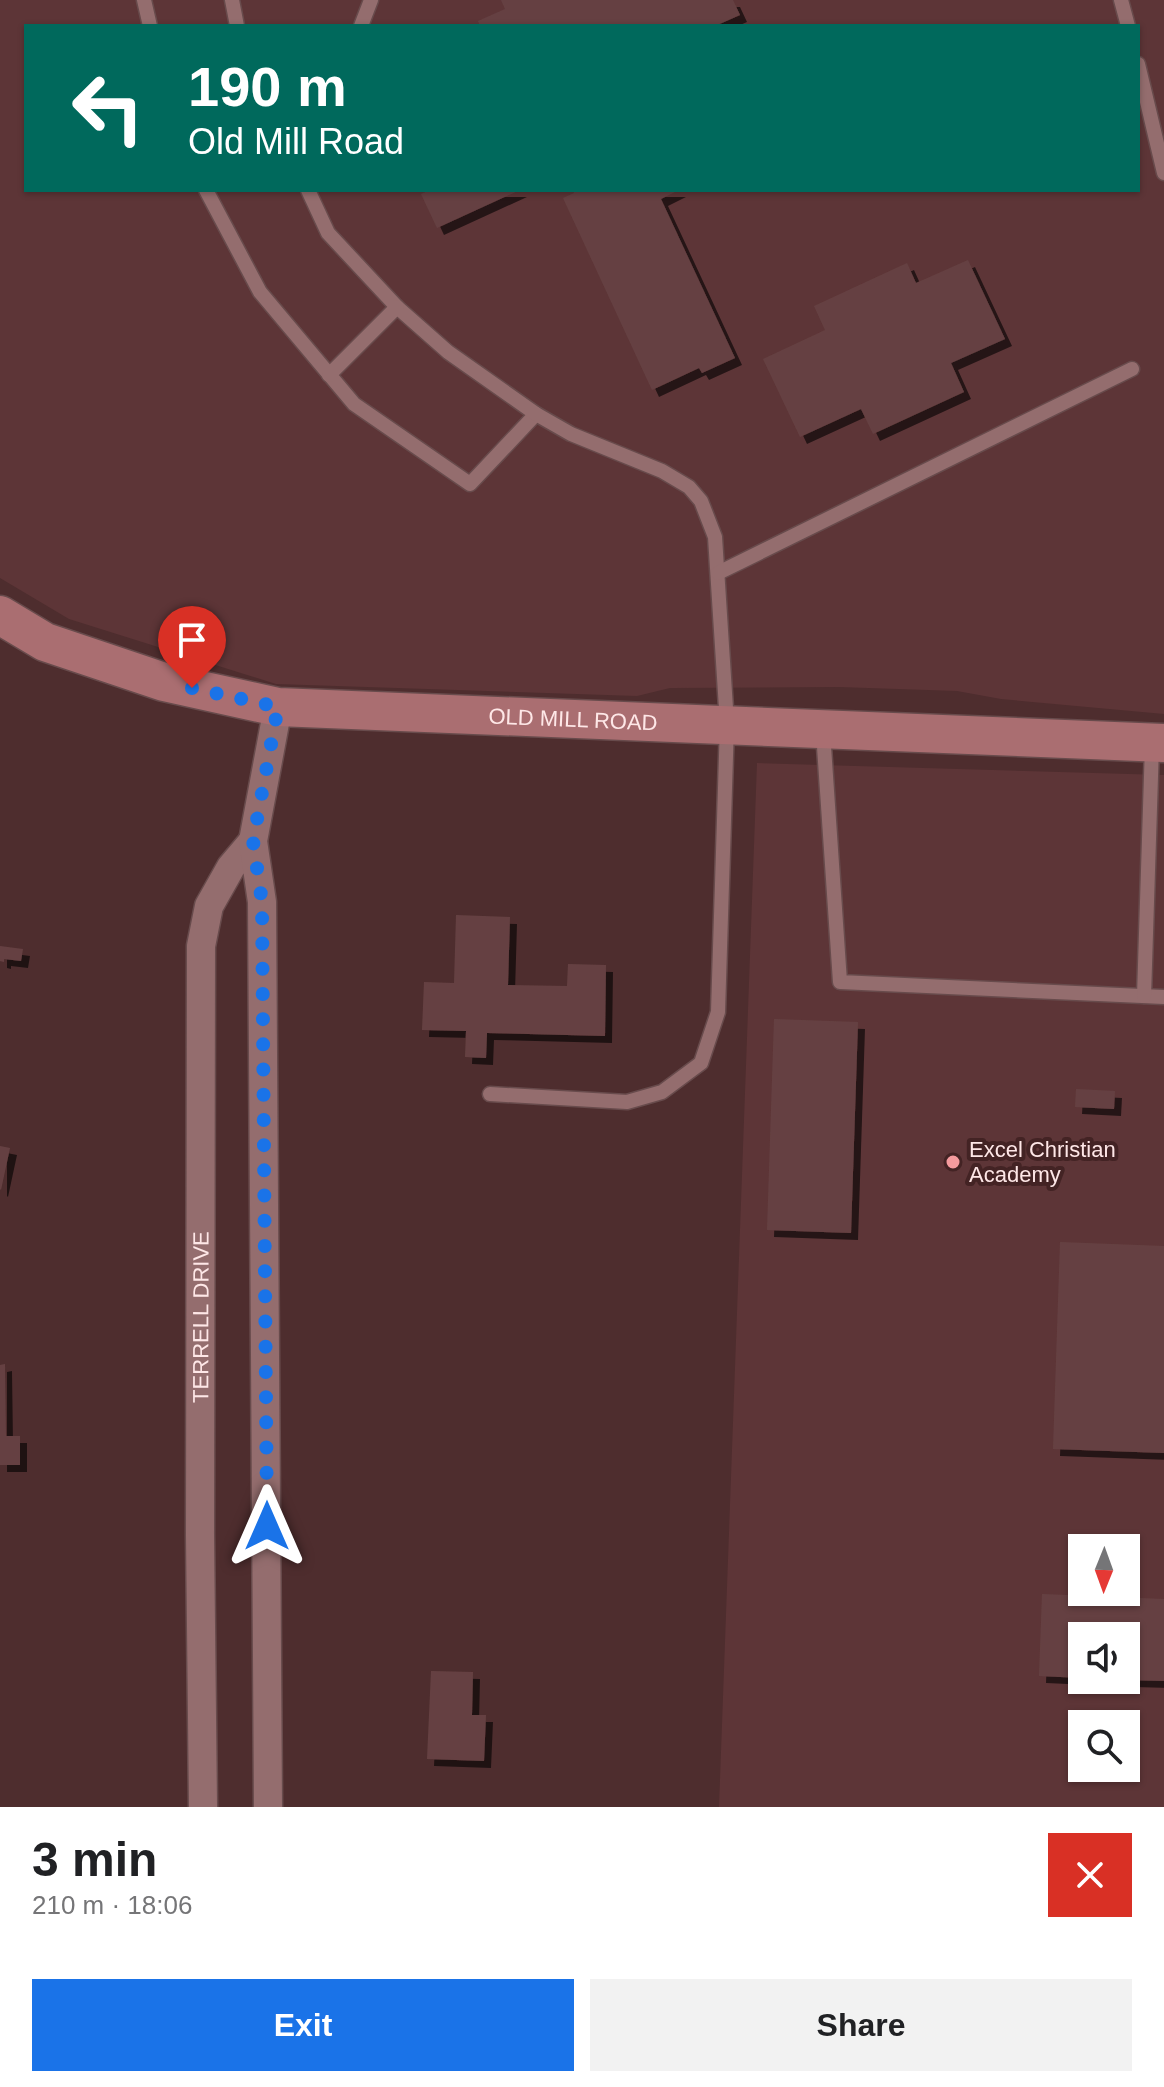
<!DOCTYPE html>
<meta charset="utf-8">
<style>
:root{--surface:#fff;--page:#f2f2f2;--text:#202124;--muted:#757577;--accent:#1a73e8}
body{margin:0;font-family:Helvetica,sans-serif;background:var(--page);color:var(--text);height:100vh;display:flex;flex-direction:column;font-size:30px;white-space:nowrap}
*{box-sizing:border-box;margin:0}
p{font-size:26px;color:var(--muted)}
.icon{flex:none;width:44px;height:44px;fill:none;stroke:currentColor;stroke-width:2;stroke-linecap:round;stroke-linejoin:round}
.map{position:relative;height:1807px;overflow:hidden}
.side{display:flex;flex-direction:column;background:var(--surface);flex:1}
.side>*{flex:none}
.hud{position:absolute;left:24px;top:24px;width:1116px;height:168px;border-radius:0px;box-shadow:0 2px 6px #0004;background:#00695c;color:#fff;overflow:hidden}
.needle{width:52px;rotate:181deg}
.controls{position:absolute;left:1068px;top:1534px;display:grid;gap:16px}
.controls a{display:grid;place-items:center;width:72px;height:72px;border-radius:0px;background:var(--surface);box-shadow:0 2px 6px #0004;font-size:40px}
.pin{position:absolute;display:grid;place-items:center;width:68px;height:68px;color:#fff;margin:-82px -34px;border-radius:50% 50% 50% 0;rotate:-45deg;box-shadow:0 0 8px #0007}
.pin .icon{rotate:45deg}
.me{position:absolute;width:88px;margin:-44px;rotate:0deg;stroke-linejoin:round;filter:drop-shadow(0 0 6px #0008)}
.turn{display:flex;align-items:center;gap:28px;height:168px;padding:0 32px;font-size:36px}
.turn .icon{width:104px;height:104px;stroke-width:2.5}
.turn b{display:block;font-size:56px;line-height:68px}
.round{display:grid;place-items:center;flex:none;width:84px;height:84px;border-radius:0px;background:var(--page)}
.overview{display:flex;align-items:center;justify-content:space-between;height:136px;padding:0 32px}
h1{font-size:48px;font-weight:700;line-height:60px}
.action{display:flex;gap:16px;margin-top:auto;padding:16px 32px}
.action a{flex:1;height:92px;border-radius:0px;background:var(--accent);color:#fff;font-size:32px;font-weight:700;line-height:92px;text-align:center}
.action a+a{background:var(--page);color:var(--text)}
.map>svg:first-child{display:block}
.built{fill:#5d3537;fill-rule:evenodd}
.building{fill:#654142;filter:url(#shadow)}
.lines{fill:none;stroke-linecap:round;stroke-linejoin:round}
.lane-casing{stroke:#684b4c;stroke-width:17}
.street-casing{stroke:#684b4c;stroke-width:31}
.secondary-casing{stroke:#684b4c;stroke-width:41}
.lane{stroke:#946d6e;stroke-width:14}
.street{stroke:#946d6e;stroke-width:28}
.secondary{stroke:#aa6e71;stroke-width:38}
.route{stroke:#1a73e8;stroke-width:14;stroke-dasharray:0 25.2}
.poi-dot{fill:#f59b9e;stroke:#432324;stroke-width:3}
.labels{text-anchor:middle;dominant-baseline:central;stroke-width:8;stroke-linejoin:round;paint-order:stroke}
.street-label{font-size:22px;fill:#fee7e7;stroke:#432324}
.poi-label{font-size:22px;fill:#fee7e7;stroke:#432324;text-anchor:start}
</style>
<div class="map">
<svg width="1164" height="1807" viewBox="0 0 1164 1807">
<defs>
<filter id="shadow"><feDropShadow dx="7" dy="7" stdDeviation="0" flood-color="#0009"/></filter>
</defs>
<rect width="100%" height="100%" fill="#4e2d2e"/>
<g class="built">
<path d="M0,0H1164V714L1001,699L957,691L839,687L670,688L637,696L276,684L69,619L0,578ZM26,26H1138V190H26Z"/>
<path d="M757,763L1164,775V1807H719ZM1082,1548H1126V1592H1082ZM1082,1636H1126V1680H1082ZM1082,1724H1126V1768H1082Z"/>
</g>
<g class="building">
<polygon points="501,0 733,0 740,15 715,26 480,26 478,21 505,9"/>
<polygon points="430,190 520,190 437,228 421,194"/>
<polygon points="573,190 679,190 661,199 735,358 702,373 699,368 652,390 563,198 574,193"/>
<polygon points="968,260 1005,339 951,363 964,392 873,434 861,409 800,437 763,359 825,330 814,306 907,263 916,283"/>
<polygon points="456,915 510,917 508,985 567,986 568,964 606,965 605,1036 487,1033 486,1058 465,1057 466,1031 422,1030 424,982 454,983"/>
<polygon points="0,946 23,949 21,961 4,959 4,962 0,961"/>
<polygon points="774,1019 858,1022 851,1233 767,1230"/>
<polygon points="1076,1089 1115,1091 1114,1109 1075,1107"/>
<polygon points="0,1146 10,1148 1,1190 0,1189"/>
<polygon points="1060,1242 1164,1246 1164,1453 1053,1449"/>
<polygon points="5,1364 6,1436 20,1436 20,1465 0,1465 0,1365"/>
<polygon points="1042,1594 1164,1599 1164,1681 1126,1680 1126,1636 1082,1636 1082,1678 1039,1676"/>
<polygon points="431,1671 473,1672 472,1715 486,1715 484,1761 427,1759"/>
</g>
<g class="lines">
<g class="lane-casing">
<g id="lane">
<polyline points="144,0 150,26"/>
<polyline points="232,0 237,26"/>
<polyline points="1121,0 1128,26"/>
<polyline points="361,26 371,0"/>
<polyline points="1138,64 1164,173"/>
<polyline points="206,190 260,292 354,404 470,484 536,414"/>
<polyline points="308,190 328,233 397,307 448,352 536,414 571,434 662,471 689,487 701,501 715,537 727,724 718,1012 701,1063 662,1092 627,1102 490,1094"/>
<polyline points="329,375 397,307"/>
<polyline points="718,573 1132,369"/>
<polyline points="823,732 840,982 1164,997"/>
<polyline points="1144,996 1152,745"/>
</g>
</g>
<g class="street-casing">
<g id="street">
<path id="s1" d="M203,1807L200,1535L201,946L209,906L231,867L253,841"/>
<polyline points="268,1807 262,902 253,841 278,707"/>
</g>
</g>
<g class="secondary-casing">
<g id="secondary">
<path id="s2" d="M0,615L45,642L164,682L278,707L1164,743"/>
</g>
</g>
<use href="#lane" class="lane"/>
<use href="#street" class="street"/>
<use href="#secondary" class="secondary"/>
</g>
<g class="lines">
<polyline class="route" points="192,688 278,707 253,841 262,902 267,1526"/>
</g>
<circle class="poi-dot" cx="953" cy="1162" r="8"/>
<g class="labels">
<g class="street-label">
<text stroke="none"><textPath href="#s2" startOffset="590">OLD MILL ROAD</textPath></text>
<text stroke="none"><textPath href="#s1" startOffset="490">TERRELL DRIVE</textPath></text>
</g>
<g class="poi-label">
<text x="969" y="1149">Excel Christian<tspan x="969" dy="25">Academy</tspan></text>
</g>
</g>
</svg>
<div class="controls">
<a><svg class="needle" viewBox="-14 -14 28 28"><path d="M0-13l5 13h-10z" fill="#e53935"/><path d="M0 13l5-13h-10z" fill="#757577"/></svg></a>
<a><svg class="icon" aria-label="sound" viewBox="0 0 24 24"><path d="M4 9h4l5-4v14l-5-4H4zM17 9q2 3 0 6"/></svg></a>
<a><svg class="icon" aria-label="search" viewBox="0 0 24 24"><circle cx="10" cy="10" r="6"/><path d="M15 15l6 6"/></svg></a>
</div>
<div class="pin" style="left:192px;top:688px;background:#d93025"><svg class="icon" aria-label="arrive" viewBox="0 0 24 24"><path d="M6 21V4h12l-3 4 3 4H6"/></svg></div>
<svg class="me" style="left:267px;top:1526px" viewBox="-20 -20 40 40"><path d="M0-17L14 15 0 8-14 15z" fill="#1a73e8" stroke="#fff" stroke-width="4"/></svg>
<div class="hud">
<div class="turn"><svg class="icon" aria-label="left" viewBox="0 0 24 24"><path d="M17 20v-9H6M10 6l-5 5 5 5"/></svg><div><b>190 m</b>Old Mill Road</div></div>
</div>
</div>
<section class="side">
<div class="overview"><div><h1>3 min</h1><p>210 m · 18:06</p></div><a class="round" style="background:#d93025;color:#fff"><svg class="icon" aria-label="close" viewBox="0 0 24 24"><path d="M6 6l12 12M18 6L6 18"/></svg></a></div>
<div class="action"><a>Exit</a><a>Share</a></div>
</section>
